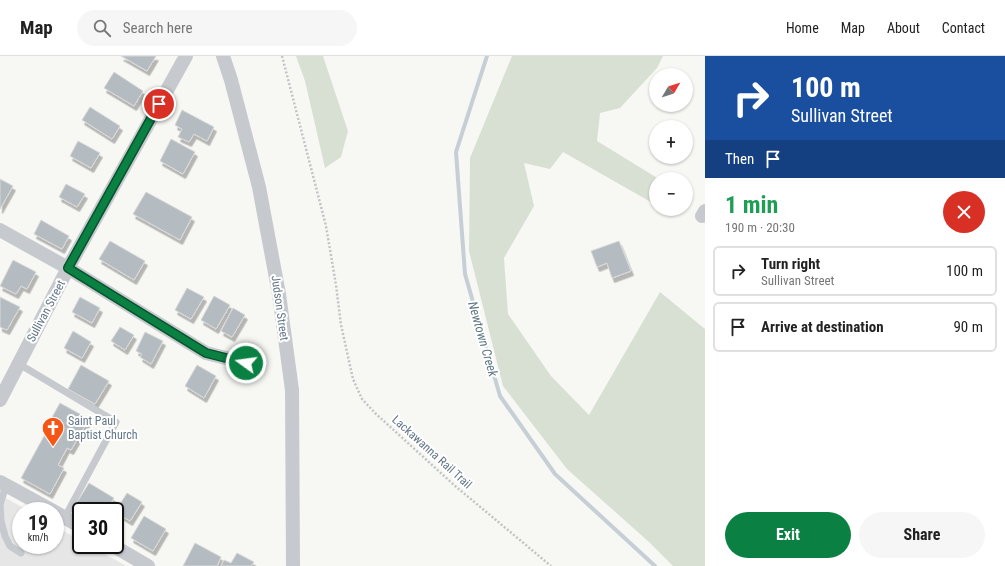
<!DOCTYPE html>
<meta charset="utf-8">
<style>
:root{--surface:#fff;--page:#f6f6f6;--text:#222;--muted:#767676;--line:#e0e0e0;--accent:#0b8043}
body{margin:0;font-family:"Roboto Condensed",sans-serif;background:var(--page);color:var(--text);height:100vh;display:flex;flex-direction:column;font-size:15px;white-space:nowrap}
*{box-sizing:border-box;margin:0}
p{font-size:13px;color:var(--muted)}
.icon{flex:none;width:22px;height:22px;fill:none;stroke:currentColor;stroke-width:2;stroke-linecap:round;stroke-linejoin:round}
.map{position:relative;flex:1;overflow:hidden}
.side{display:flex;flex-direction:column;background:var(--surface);width:300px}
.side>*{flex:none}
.guide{background:#1a4fa0;color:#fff;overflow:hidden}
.needle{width:26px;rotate:51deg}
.buttons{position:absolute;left:649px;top:12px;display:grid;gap:8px}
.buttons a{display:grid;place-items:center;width:44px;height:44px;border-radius:50%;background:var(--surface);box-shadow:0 1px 3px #0004;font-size:20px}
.speed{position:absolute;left:12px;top:446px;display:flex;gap:8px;font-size:20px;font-weight:700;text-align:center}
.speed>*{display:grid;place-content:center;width:52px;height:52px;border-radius:50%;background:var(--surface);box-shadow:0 1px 3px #0004;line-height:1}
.speed small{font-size:10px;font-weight:400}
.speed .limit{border:2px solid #111;border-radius:6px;background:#fff;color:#111}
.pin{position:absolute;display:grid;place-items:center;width:34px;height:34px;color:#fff;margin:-17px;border:2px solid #fff;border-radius:50%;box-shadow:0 1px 4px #0007}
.me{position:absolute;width:44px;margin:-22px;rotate:284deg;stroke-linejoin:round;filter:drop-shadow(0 0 3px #0008)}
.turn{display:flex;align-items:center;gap:14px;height:84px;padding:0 20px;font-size:18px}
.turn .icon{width:52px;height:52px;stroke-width:2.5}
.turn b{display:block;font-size:28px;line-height:34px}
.then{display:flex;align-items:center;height:38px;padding:0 20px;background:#0003;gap:8px;font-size:15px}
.round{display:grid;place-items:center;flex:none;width:42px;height:42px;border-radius:21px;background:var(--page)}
.overview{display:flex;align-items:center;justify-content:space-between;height:68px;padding:0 20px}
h1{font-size:24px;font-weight:700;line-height:30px;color:#1e9e55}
.action{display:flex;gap:8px;margin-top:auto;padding:8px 20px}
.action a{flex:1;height:46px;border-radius:24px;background:var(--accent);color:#fff;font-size:16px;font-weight:700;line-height:46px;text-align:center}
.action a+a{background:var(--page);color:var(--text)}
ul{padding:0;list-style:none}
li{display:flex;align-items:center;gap:12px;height:50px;margin:0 8px 6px;padding:0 12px;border:2px solid var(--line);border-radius:6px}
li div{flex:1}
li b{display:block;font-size:15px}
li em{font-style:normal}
header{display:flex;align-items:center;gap:24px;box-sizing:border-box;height:56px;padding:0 20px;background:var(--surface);border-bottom:1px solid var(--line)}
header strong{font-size:19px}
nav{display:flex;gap:22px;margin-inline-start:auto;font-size:14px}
.search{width:280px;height:36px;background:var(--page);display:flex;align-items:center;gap:10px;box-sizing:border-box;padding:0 14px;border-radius:22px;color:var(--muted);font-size:15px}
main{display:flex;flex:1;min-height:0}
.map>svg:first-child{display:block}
.built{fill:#e5e6e5}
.green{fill:#d8e0d4}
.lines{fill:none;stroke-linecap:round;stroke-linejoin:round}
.stream{stroke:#c6cfd5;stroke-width:4}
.building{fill:#b4bbc1;stroke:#d9d9d6;filter:url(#shadow)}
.path{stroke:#c2c3c5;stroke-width:2.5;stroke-dasharray:2 2;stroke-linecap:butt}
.lane{stroke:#c6cace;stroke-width:7}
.street{stroke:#c6cace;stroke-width:14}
.route-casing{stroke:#07532c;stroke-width:10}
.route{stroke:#0b8043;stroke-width:7}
.labels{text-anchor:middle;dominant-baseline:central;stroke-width:4;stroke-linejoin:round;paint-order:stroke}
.street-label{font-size:12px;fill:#637688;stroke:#fff}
.poi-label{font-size:12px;fill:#637688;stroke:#fff;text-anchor:start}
.water-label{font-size:13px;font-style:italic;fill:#5f7884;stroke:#fff}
</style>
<header>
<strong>Map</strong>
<div class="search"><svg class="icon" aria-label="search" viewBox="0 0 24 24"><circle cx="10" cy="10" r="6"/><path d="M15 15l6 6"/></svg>Search here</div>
<nav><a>Home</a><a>Map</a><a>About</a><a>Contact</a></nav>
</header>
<main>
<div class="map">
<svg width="705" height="510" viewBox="0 0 705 510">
<defs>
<filter id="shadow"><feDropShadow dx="2.5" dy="4.5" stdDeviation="0" flood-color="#0004"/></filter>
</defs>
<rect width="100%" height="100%" fill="#f7f7f4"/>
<polygon class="built" points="0,439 29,455 21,455 21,489 55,489 55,470 81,485 81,489 89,489 126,510 0,510"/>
<g class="green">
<polygon points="296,0 323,0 348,75 341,101 325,112 305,25"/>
<polygon points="512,0 663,0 657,12 620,52 600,57 597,85 659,123 656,123 656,149 563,96 550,113 524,107 534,150 504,202 508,258 551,320 589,359 660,236 705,273 705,510 673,510 649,486 567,413 503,330 469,195 470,102"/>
</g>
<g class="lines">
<polyline class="stream" points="487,0 456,96 465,218 500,340 555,418 655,510"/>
</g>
<g class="building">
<polygon points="121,0 156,0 147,15"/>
<polygon points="114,16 143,35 134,50 104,32"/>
<polygon points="90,51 120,70 112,83 82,64"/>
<polygon points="182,54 214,71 207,85 194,78 189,86 178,81 182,73 175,69"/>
<polygon points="171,83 195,96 183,118 160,105"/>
<polygon points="78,85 100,97 91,112 70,100"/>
<polygon points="0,123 13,130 0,153"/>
<polygon points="66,128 85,138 77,151 59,141"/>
<polygon points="146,136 192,161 180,184 133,158"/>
<polygon points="41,164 69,180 62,193 34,178"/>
<polygon points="110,185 145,205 134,224 99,203"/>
<polygon points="619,185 631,215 612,222 607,207 597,211 591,195"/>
<polygon points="13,204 36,216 27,233 21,230 16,238 0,230"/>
<polygon points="187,232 204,241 191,263 175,254"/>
<polygon points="214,240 230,249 216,273 201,264"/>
<polygon points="0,241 20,251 7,274 0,271"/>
<polygon points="80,241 100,252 92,267 72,256"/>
<polygon points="233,252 245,259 232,281 221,275"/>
<polygon points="120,271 134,279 125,294 111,285"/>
<polygon points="73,275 91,286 82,302 64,292"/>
<polygon points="145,276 163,285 151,308 140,301 142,298 136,295"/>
<polygon points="81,309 109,325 95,348 68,333"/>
<polygon points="197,309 216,320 204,342 185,330"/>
<polygon points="60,347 89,363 71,394 67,392 58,409 64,412 50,438 21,422 49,371 47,370"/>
<polygon points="89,427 114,442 106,455 87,455 76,448"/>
<polygon points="127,437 142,446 130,465 115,456"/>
<polygon points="144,460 166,473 153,495 131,482"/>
<polygon points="195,487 221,501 217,510 183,510"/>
<polygon points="237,497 254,506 251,510 221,510 224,504 231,507"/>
</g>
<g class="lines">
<polyline class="path" points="282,0 326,170 336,229 341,269 353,323 362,343 375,357 454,429 551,510"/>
<g class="lane">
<polyline points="19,308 116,366 65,461"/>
<polyline points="6,429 0,449 1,465 5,480 10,490 21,497"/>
</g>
<g class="street">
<polyline points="223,0 231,24 259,131 279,238 292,334 293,510"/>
<polyline points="702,160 705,155"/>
<polyline points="0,174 68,212 206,297 246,307"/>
<polyline points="0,344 68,212 186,0"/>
<polyline points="0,426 53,455"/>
<polyline points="55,456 81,471"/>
<polyline points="112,489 148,510"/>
</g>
</g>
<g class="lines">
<g class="route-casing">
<polyline id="route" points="159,48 68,212 206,297 246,307"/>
</g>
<use href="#route" class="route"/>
</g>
<defs>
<g id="church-pin" transform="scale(1.15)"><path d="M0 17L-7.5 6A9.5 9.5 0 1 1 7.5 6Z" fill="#f55616" stroke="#fff"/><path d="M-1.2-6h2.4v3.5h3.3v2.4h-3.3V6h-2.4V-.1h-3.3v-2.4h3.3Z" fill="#fff"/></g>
</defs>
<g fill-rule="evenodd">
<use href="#church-pin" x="53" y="372"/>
</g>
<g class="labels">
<g class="street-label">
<text transform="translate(280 252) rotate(82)">Judson Street</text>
<text transform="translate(46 255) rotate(-62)">Sullivan Street</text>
<text transform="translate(432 396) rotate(42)">Lackawanna Rail Trail</text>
</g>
<g class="poi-label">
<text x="68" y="365">Saint Paul<tspan x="68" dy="14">Baptist Church</tspan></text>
</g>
<g class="water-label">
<text transform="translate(483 283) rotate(74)">Newtown Creek</text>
</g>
</g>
</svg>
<div class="buttons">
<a><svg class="needle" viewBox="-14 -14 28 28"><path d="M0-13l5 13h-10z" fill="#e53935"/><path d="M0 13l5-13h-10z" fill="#767676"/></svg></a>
<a>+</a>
<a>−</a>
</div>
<div class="speed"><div>19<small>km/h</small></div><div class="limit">30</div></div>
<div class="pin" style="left:159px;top:48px;background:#d93025"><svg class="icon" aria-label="arrive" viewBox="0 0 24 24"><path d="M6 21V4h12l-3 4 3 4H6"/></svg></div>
<svg class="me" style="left:246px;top:307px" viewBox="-20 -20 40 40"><circle r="17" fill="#0b8043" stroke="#fff" stroke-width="3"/><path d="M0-11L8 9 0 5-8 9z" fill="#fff"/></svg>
</div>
<section class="side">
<div class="guide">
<div class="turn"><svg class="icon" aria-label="right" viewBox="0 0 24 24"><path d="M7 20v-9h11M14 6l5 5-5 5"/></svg><div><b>100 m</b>Sullivan Street</div></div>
<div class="then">Then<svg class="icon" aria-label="arrive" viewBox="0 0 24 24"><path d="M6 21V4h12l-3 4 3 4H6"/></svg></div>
</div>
<div class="overview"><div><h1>1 min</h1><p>190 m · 20:30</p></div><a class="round" style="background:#d93025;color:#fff"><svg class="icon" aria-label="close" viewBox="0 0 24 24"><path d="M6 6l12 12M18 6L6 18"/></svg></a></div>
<ul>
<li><svg class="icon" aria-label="right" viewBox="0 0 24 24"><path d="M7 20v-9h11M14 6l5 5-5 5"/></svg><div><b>Turn right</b><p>Sullivan Street</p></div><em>100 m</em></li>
<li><svg class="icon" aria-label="arrive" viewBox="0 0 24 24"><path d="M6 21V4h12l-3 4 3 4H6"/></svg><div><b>Arrive at destination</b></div><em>90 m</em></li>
</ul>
<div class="action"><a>Exit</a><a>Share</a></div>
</section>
</main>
